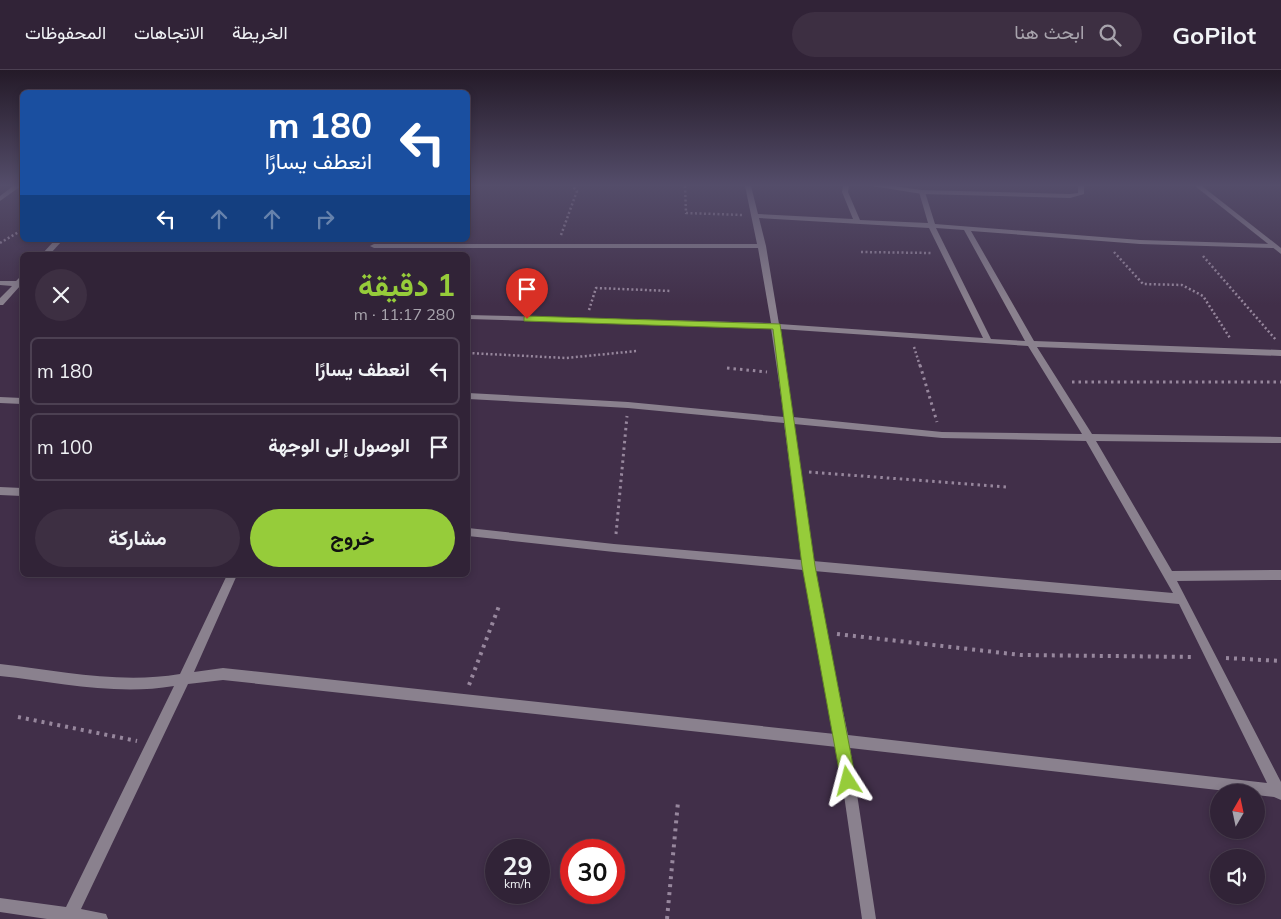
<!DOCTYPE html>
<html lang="ar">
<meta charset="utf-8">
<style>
:root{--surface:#312337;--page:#3d2f42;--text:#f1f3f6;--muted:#a8a4ad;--line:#4c4052;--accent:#96cc3a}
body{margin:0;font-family:Mulish,Vazirmatn,sans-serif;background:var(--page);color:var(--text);direction:rtl;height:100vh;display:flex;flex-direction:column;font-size:19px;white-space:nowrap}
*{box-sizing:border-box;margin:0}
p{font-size:16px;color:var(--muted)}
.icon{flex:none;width:28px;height:28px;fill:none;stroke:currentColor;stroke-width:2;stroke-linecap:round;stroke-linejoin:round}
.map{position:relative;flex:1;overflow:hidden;direction:ltr}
.panel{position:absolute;left:20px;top:182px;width:450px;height:325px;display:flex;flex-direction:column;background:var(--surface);border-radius:8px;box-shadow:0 2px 8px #0003,0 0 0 1px var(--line);direction:rtl}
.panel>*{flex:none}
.hud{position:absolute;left:20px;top:20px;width:450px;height:152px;border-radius:8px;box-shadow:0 2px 8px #0003,0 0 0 1px var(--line);direction:rtl;background:#1a4fa0;color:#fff;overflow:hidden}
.needle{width:32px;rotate:9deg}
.fabs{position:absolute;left:1210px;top:714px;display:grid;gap:10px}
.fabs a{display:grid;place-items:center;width:55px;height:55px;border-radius:50%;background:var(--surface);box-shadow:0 2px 8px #0003,0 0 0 1px var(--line);font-size:25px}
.speed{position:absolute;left:485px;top:769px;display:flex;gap:10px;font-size:25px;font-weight:700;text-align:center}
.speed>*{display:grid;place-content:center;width:65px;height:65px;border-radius:50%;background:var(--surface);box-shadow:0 2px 8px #0003,0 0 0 1px var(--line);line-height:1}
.speed small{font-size:12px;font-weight:400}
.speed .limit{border:8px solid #d22;background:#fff;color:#111}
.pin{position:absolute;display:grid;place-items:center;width:42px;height:42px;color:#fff;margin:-51px -21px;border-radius:50% 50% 50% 0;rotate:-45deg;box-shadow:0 0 5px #0007}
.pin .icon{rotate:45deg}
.me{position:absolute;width:55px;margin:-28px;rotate:351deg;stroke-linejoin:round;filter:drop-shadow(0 0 4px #0008)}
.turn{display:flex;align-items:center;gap:18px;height:105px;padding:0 15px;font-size:22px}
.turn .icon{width:65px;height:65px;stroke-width:2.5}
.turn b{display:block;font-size:35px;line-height:42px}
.lanes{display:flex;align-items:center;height:48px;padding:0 15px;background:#0003;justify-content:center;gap:25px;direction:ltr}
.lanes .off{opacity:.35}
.round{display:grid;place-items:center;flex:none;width:52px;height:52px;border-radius:26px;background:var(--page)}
.summary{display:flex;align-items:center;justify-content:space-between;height:85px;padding:0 15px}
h1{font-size:30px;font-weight:700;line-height:38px;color:var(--accent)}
.primary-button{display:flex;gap:10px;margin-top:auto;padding:10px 15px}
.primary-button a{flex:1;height:58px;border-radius:30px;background:var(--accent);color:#111;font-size:20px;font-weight:700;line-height:58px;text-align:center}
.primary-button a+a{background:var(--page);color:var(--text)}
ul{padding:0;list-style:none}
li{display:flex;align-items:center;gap:15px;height:68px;margin:0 10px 8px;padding:0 5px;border:2px solid var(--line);border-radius:8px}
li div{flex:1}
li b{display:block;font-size:19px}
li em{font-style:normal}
header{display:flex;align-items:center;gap:30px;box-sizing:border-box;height:70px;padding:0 25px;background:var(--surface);border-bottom:1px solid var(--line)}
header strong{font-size:24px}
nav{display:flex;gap:28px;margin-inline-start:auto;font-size:18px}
.search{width:350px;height:45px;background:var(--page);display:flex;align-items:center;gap:12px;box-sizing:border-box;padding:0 18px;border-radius:28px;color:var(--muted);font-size:19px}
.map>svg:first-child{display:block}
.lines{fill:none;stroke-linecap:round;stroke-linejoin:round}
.path-far2{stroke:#97879d;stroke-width:2.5;stroke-dasharray:2 2.5;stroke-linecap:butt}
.path-far1{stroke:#97879d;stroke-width:3;stroke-dasharray:2.5 4;stroke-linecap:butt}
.path{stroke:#97879d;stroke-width:4;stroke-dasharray:3 5;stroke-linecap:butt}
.minor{fill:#8a818e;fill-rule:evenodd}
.tertiary{fill:#8a818e;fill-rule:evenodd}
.route{fill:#96cc3a;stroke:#628526}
</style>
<header>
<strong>GoPilot</strong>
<div class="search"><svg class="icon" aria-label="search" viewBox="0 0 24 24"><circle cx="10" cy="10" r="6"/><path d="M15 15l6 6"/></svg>ابحث هنا</div>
<nav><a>الخريطة</a><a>الاتجاهات</a><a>المحفوظات</a></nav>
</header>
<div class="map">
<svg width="1281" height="849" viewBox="0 0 1281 849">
<rect width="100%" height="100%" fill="#412f49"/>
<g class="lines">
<g class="path-far2">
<polyline points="685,116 686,143 742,145"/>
<polyline points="561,165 577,121 572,116"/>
<polyline points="0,173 22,160"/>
<polyline points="861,182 931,183"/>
<polyline points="1114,182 1143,214 1182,215 1203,226 1230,268"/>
<polyline points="1203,186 1276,270"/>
<polyline points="589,240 596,218 671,221"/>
<polyline points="914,277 920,296"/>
<polyline points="468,283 566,288 637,281"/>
</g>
<g class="path-far1">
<polyline points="920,295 937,352"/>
<polyline points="727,298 767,302"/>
<polyline points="1072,312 1281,312"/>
<polyline points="809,402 1007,417"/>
<polyline points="616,464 627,346"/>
</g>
<g class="path">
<polyline points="837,564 1021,585 1195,587"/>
<polyline points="1226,588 1281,591"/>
<polyline points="469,615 499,536"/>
<polyline points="18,647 137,671"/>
<polyline points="667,849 678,732"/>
</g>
<g class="minor">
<polygon points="13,116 21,116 0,131 0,126"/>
<path d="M745,116H751L758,144L853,149L842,122L843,116H849L848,122L860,150L928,153L919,122L922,120L925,122L935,154L1140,170L1276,174V178H1273L1140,174L971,161L1034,271L1281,280V286L1037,277L1092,364L1281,367V373L1096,371L1172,501L1281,500V510L1177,511L1281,712V730L1274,727L1256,725V722H1235L850,678L876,849H862L837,677L223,610L188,614L81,839L106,844L108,849H47L0,842V828L66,837L174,616C116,626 57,612 0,606V594C60,601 120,614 180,604L227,505H237L194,602L223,598L835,664L803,500L614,482L468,466V458L614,474L802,490L784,353L628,338L468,329V323L628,332L784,347L771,258L468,249V245L771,253L758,178H374L370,176L374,174H757ZM759,148L929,158L983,268L779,254L766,176ZM936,158L964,160L1025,271L991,269ZM780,259L1028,276L1082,364L942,362L793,347ZM794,354L942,368L1086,371L1173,523L813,491ZM814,501L1179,534L1267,713L848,665Z"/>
<polygon points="55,170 63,170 49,185 41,185"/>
<polygon points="19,208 22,208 22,216 20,216 3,235 0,235 0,228 12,216 0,215 0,211 16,211"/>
<polygon points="0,327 22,328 22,334 0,333"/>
<polygon points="0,417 22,418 22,426 0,425"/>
</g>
<g class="tertiary">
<polygon points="872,116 893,116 922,120 1070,124 1078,123 1078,116 1084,116 1084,124 1070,128 922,124"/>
<polygon points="1195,116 1202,116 1281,178 1281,184"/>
</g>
</g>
<linearGradient id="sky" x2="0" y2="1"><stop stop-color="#241a28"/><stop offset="0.49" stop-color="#544d6a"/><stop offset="1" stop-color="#544d6a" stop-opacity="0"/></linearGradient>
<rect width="1281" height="235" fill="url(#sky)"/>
<polygon class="route" points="527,246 780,254 815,496 856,711 854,717 848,719 843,717 841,711 802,496 773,259 524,251 524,247"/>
</svg>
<div class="fabs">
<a><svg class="needle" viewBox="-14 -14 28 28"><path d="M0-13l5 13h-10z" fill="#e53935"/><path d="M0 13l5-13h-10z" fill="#a8a4ad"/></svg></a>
<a><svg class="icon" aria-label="sound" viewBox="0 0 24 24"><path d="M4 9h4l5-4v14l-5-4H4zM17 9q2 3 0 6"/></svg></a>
</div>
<div class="speed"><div>29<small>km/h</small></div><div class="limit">30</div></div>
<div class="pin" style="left:527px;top:249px;background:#d93025"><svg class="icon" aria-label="arrive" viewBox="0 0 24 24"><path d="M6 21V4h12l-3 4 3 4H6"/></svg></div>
<svg class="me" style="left:848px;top:711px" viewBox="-20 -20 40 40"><path d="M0-17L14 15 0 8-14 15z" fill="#96cc3a" stroke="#fff" stroke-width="4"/></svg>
<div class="hud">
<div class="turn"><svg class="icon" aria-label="left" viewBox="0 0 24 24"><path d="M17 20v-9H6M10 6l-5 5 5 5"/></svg><div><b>180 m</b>انعطف يسارًا</div></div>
<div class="lanes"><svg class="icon" aria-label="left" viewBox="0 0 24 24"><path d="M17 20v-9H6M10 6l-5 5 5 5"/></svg><svg class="icon off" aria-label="ahead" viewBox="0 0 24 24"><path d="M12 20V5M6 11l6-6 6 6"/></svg><svg class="icon off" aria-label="ahead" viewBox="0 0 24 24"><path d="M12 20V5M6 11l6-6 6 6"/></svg><svg class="icon off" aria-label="right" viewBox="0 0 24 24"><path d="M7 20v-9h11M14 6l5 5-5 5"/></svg></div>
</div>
<section class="panel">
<div class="summary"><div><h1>1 دقيقة</h1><p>280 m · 11:17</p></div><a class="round"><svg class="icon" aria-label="close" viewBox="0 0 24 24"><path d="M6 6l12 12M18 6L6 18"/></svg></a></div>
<ul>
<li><svg class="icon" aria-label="left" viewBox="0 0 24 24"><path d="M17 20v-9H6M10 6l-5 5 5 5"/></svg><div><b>انعطف يسارًا</b></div><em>180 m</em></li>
<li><svg class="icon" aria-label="arrive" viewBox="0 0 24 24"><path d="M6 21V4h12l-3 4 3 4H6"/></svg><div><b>الوصول إلى الوجهة</b></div><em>100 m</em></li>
</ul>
<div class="primary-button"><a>خروج</a><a>مشاركة</a></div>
</section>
</div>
